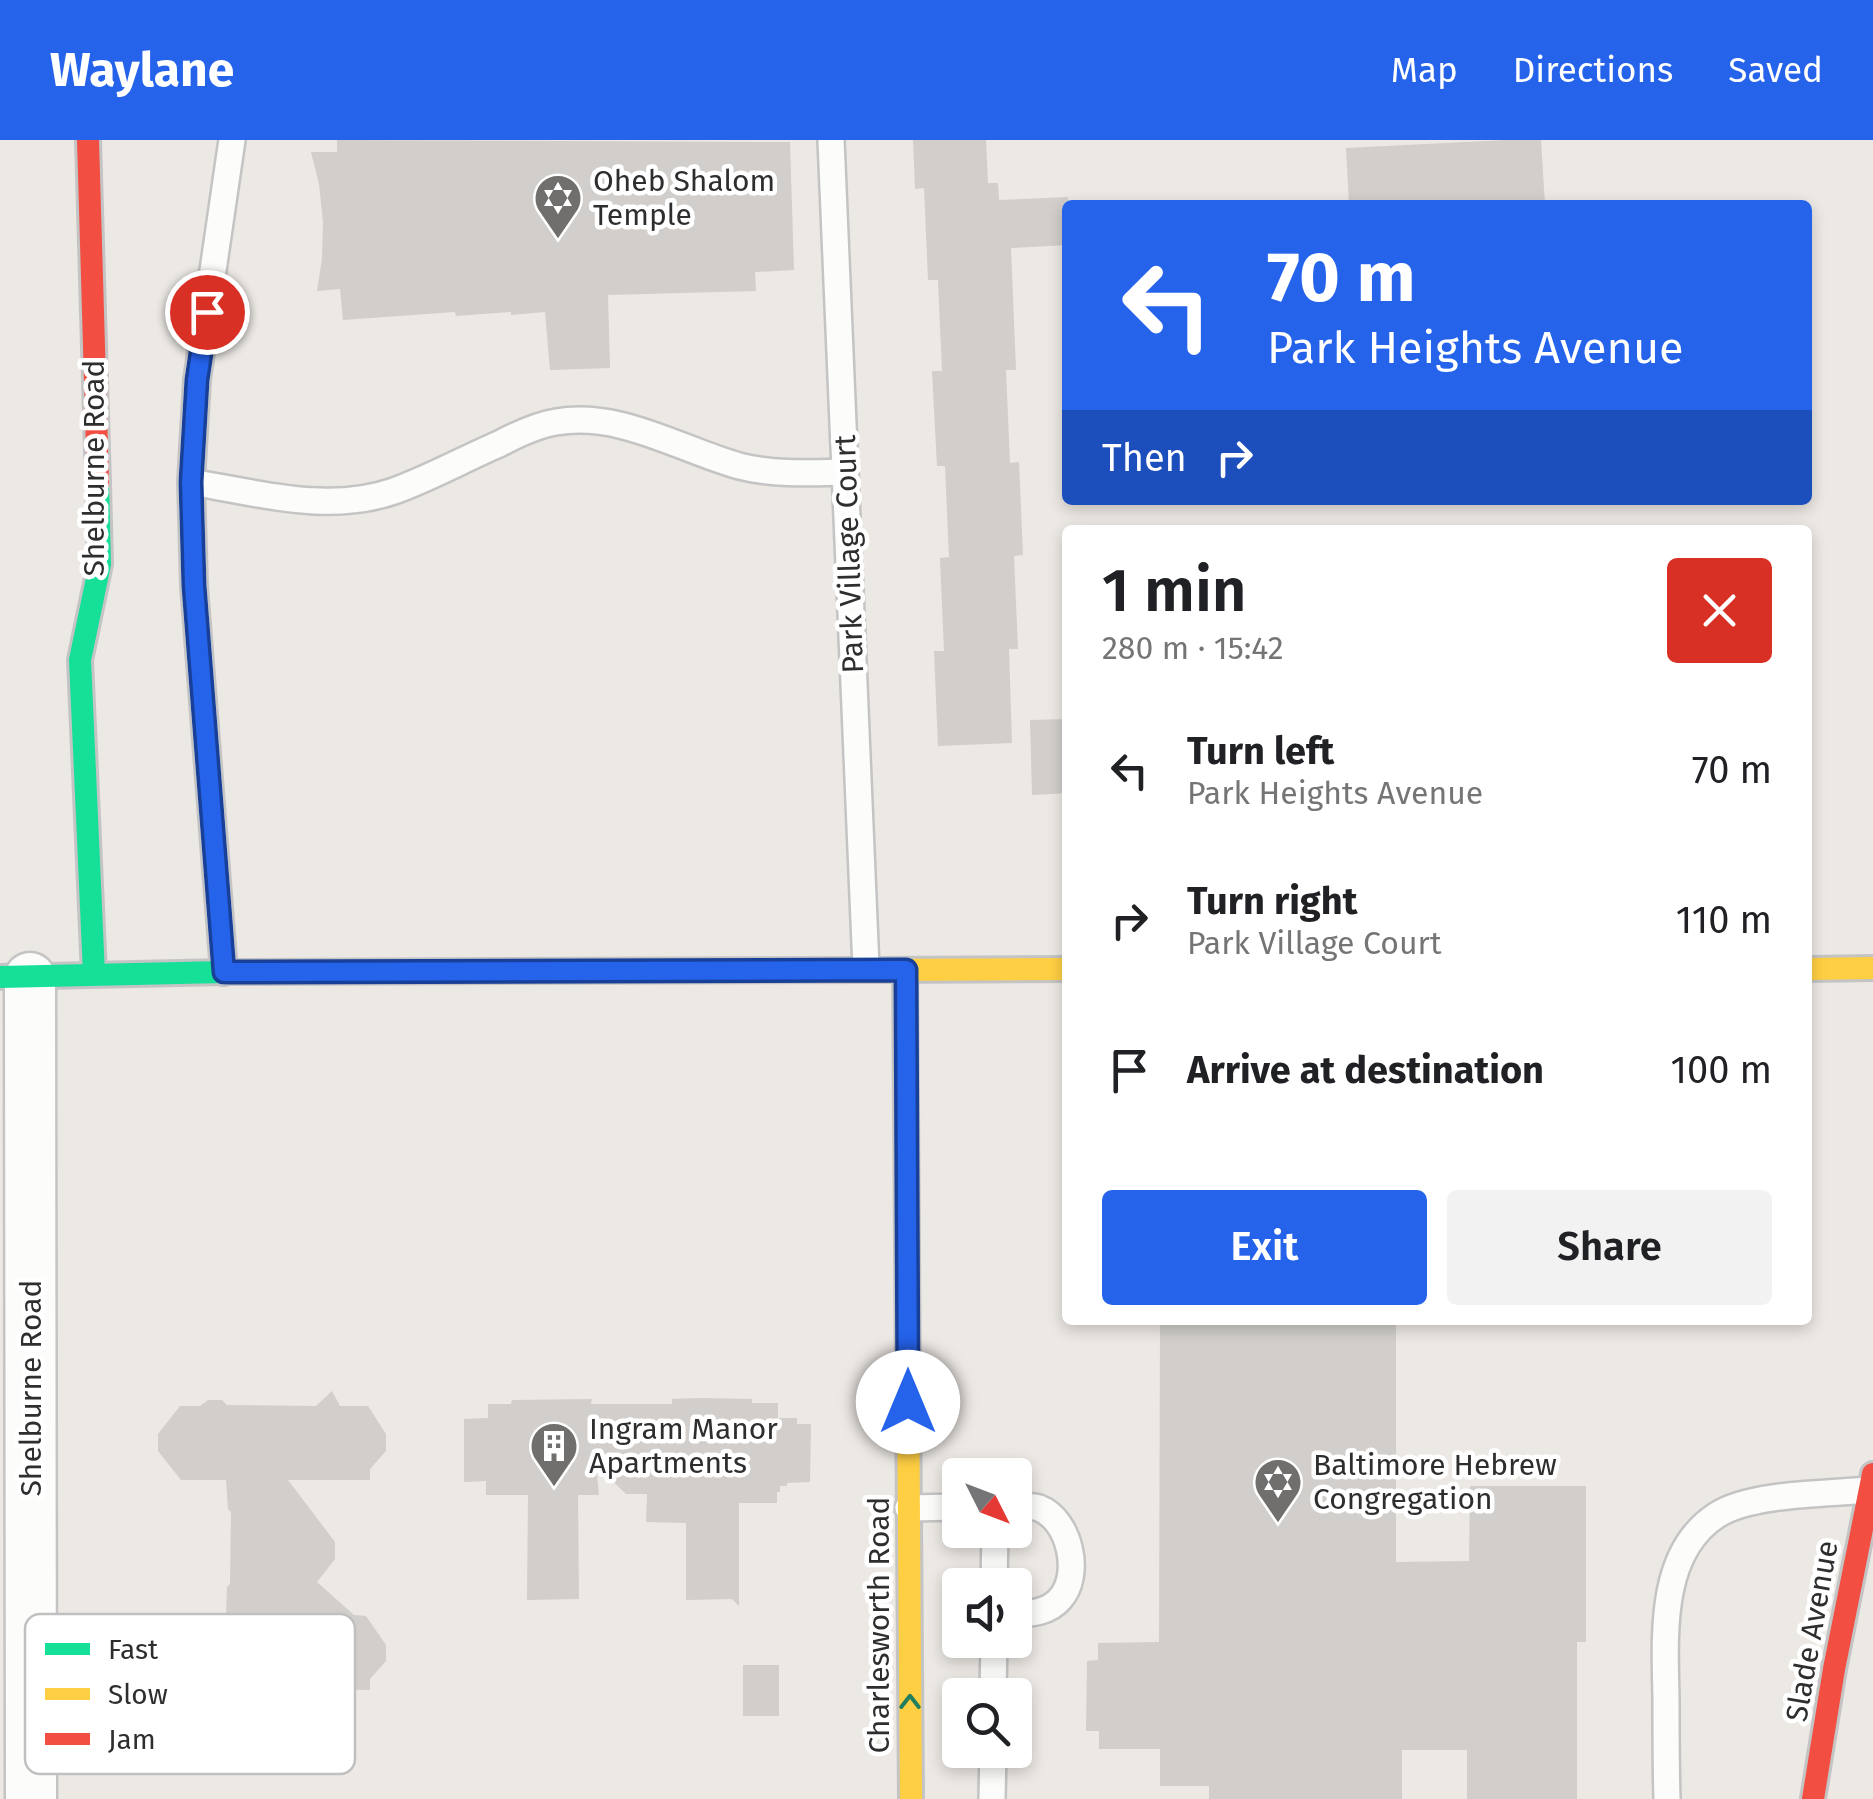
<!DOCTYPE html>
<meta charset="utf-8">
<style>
:root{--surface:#fff;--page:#f2f2f2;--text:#202124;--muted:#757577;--accent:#2563eb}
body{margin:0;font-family:"Fira Sans",sans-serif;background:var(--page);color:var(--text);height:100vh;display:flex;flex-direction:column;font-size:38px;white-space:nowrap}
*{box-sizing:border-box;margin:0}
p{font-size:32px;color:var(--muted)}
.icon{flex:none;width:55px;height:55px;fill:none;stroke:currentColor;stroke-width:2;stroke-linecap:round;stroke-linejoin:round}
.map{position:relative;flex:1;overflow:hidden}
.panel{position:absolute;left:1062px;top:385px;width:750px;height:800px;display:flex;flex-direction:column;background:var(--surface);border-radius:10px;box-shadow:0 5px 15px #0003}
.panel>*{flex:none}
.guide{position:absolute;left:1062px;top:60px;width:750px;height:305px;border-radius:10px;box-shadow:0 5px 15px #0003;background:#2563eb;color:#fff;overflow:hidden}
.needle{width:65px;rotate:132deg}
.controls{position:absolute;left:942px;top:1318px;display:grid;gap:20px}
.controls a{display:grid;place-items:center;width:90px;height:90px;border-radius:10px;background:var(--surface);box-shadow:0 5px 15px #0003;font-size:50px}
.pin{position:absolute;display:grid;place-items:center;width:85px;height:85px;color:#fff;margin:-42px;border:5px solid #fff;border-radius:50%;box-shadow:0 2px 10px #0007}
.me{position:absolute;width:110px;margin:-55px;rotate:0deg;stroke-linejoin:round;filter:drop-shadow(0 0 8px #0008)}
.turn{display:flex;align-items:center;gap:35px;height:210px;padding:0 40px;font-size:45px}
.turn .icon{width:130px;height:130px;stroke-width:2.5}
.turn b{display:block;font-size:70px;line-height:85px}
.then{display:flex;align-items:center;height:95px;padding:0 40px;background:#0003;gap:20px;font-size:38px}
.round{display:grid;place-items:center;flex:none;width:105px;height:105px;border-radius:10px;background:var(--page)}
.headline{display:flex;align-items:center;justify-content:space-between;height:170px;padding:0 40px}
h1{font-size:60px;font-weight:600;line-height:75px}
.cta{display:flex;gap:20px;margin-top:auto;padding:20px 40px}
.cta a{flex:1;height:115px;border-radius:10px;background:var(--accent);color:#fff;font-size:40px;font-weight:600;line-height:115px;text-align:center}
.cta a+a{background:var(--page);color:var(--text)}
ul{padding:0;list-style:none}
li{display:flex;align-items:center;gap:30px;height:150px;padding:0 40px}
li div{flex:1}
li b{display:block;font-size:38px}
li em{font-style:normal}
header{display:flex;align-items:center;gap:60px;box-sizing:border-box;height:140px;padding:0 50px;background:var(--accent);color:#fff}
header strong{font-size:48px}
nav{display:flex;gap:55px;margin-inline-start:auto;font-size:35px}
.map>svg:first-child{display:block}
.building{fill:#d1cecb}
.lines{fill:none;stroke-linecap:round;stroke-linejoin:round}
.lane-casing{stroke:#c5c4c5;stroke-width:30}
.street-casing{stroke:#c5c4c5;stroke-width:55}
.fast-casing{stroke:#c5c4c5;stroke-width:28}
.slow-casing{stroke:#c5c4c5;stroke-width:28}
.jam-casing{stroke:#c5c4c5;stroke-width:28}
.lane{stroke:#fcfcfb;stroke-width:25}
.street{stroke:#fcfcfb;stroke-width:50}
.fast{stroke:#16e098;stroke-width:22}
.slow{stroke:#ffcf43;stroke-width:22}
.jam{stroke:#f24e42;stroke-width:22}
.oneway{stroke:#237e5e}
.route-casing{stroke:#184099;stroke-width:25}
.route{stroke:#2563eb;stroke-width:18}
.labels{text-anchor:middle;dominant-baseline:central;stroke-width:9;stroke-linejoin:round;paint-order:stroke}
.poi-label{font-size:30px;fill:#2e2e2e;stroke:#fff;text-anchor:start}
.street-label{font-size:30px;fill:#2e2e2e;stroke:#fff}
.key{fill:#fff;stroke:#c0c0c0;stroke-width:2.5}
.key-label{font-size:28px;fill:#2e2e2e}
</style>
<header>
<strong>Waylane</strong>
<nav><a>Map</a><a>Directions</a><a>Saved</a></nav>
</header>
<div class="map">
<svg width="1873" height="1659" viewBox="0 0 1873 1659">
<rect width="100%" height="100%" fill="#ece8e4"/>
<g class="building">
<polygon points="337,0 790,2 794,130 755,132 756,151 608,155 610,228 550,230 545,172 511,175 511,172 456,176 455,172 343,180 340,149 317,151 322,119 323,82 319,44 311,12 337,12"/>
<polygon points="913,0 986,0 988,43 998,43 999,60 1068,57 1068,105 1011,108 1016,230 1006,230 1010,323 1019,322 1023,415 1014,416 1018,509 1009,509 1012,603 938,606 934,511 944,511 940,418 949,417 945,326 937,326 932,231 942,231 940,186 938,140 928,140 924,48 915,49"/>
<polygon points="1505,0 1541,0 1545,65 1349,65 1346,8"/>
<polygon points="1068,579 1068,653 1032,655 1030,580"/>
<polygon points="1160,1180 1396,1180 1396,1422 1469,1421 1470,1346 1586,1346 1586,1502 1577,1502 1577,1659 1467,1659 1467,1610 1402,1610 1402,1659 1209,1659 1209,1646 1160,1646 1160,1609 1099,1609 1099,1591 1086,1591 1087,1521 1098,1520 1098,1503 1159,1502"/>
<polygon points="332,1251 340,1266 368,1266 386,1294 386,1311 370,1329 370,1340 288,1340 335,1402 335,1419 317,1442 354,1475 366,1476 386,1505 386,1521 370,1539 370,1550 297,1549 298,1552 181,1550 158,1521 159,1505 181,1476 226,1476 227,1447 230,1444 231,1372 228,1369 226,1340 181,1340 158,1311 158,1294 180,1266 200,1266 208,1260 222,1260 227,1265 316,1266"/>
<polygon points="699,1258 752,1259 752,1263 778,1263 778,1278 797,1278 797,1284 811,1284 810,1342 787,1343 787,1346 780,1346 780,1352 777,1352 777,1363 739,1363 739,1466 732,1459 686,1460 686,1383 646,1382 647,1354 626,1354 596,1325 599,1355 578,1355 579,1459 527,1460 528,1355 486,1355 486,1341 464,1342 464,1279 488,1278 488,1264 511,1264 512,1260 592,1259 591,1264 672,1264 672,1259"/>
<rect x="743" y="1525" width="36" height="51"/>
</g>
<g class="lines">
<g class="lane-casing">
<g id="lane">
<polyline points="831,0 866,828"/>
<path d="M191,342C258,353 328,374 394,351C430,338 464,319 499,304C516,295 537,285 556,282C620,271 679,309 739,326C774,335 810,333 845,332"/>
<polyline points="224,832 194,446 191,342 197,240 232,0"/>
<path d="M1015,1367C1023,1367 1032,1365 1039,1368C1070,1380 1082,1435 1060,1459C1049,1472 1031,1474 1015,1474"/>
<polyline points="908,1368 960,1367"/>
<polyline points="994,1445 995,1390"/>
<polyline points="993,1555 994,1500"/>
<polyline points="992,1659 993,1610"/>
<path d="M1667,1659C1666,1626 1666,1592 1666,1559C1665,1497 1658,1413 1717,1375C1751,1353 1827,1354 1868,1350"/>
</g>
</g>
<g class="street-casing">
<polyline id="street" points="30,838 31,1659"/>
</g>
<g class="fast-casing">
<g id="fast">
<polyline points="94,834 80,520 100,424 98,344"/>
<polyline points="0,837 224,832 509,831"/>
</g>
</g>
<g class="slow-casing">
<g id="slow">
<polyline points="1808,829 1873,828"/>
<polyline points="879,830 1068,829"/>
<polyline points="905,830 911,1659"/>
</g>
</g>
<g class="jam-casing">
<g id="jam">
<polyline points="88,0 98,344"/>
<polyline points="509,831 879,830"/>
<polyline points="1813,1659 1834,1529 1873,1334"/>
</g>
</g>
<use href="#lane" class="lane"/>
<use href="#street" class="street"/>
<use href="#fast" class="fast"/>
<use href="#slow" class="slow"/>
<use href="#jam" class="jam"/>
</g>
<defs><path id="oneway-chevron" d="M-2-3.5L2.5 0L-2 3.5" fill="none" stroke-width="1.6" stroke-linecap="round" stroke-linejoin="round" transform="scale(2.5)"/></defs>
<use class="oneway" href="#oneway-chevron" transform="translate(910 1562) rotate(-90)"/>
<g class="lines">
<g class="route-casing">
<polyline id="route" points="207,172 197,240 191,342 194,446 224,832 906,830 908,1262"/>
</g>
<use href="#route" class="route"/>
</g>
<defs>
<g id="synagogue-pin" transform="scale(2.5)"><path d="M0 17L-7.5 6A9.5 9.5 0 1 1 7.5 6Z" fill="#706f6e" stroke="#fff"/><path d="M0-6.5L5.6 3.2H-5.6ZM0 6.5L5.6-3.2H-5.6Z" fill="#fff"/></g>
<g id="building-pin" transform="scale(2.5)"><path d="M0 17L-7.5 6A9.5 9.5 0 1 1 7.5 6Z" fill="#706f6e" stroke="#fff"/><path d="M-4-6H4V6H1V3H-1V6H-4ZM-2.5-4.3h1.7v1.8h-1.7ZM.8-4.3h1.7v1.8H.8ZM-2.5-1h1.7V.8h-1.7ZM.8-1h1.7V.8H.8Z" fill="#fff"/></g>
</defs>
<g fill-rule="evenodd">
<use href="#synagogue-pin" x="558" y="58"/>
<use href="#building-pin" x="554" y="1306"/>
<use href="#synagogue-pin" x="1278" y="1342"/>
</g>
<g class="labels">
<g class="poi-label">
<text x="593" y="41">Oheb Shalom<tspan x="593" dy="34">Temple</tspan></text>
<text x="589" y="1289">Ingram Manor<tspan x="589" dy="34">Apartments</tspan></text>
<text x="1313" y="1325">Baltimore Hebrew<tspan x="1313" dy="34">Congregation</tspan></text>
</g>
<g class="street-label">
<text transform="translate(94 328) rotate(-90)">Shelburne Road</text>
<text transform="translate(849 414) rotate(-92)">Park Village Court</text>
<text transform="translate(31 1248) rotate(-90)">Shelburne Road</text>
<text transform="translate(879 1485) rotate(-90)">Charlesworth Road</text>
<text transform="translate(1812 1491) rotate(-80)">Slade Avenue</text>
</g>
</g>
<rect x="25" y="1474" width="330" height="160" rx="15" class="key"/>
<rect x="45" y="1503" width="45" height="12" fill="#16e098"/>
<rect x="45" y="1548" width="45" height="12" fill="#ffcf43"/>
<rect x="45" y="1593" width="45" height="12" fill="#f24e42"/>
<g class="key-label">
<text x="108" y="1519">Fast</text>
<text x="108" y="1564">Slow</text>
<text x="108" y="1609">Jam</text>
</g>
</svg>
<div class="controls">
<a><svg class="needle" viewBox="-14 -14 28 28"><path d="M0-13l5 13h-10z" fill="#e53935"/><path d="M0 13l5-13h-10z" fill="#757577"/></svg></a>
<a><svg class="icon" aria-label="sound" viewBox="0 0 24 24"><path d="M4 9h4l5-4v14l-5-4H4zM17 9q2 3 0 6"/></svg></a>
<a><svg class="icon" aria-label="search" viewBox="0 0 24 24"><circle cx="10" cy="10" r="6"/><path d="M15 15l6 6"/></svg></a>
</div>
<div class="pin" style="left:207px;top:172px;background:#d93025"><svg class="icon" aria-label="arrive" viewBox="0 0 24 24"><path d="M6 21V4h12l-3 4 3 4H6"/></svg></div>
<svg class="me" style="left:908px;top:1262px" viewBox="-20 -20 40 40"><circle r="19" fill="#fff"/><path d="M0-13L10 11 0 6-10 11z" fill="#2563eb"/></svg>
<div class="guide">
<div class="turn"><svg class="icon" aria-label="left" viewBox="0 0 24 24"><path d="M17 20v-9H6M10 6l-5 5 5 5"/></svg><div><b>70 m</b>Park Heights Avenue</div></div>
<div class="then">Then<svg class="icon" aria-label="right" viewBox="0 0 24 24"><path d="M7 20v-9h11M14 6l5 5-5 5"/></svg></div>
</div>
<section class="panel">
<div class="headline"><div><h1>1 min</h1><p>280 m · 15:42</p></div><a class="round" style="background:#d93025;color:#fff"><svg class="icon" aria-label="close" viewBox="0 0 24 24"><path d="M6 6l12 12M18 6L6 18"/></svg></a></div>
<ul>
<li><svg class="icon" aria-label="left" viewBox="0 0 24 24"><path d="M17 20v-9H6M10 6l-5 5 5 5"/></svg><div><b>Turn left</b><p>Park Heights Avenue</p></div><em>70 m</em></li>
<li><svg class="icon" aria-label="right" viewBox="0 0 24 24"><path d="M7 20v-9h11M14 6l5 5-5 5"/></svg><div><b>Turn right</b><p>Park Village Court</p></div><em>110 m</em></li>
<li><svg class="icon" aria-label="arrive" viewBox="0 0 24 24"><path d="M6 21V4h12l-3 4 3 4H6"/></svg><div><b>Arrive at destination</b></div><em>100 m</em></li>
</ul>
<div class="cta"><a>Exit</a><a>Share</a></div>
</section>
</div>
